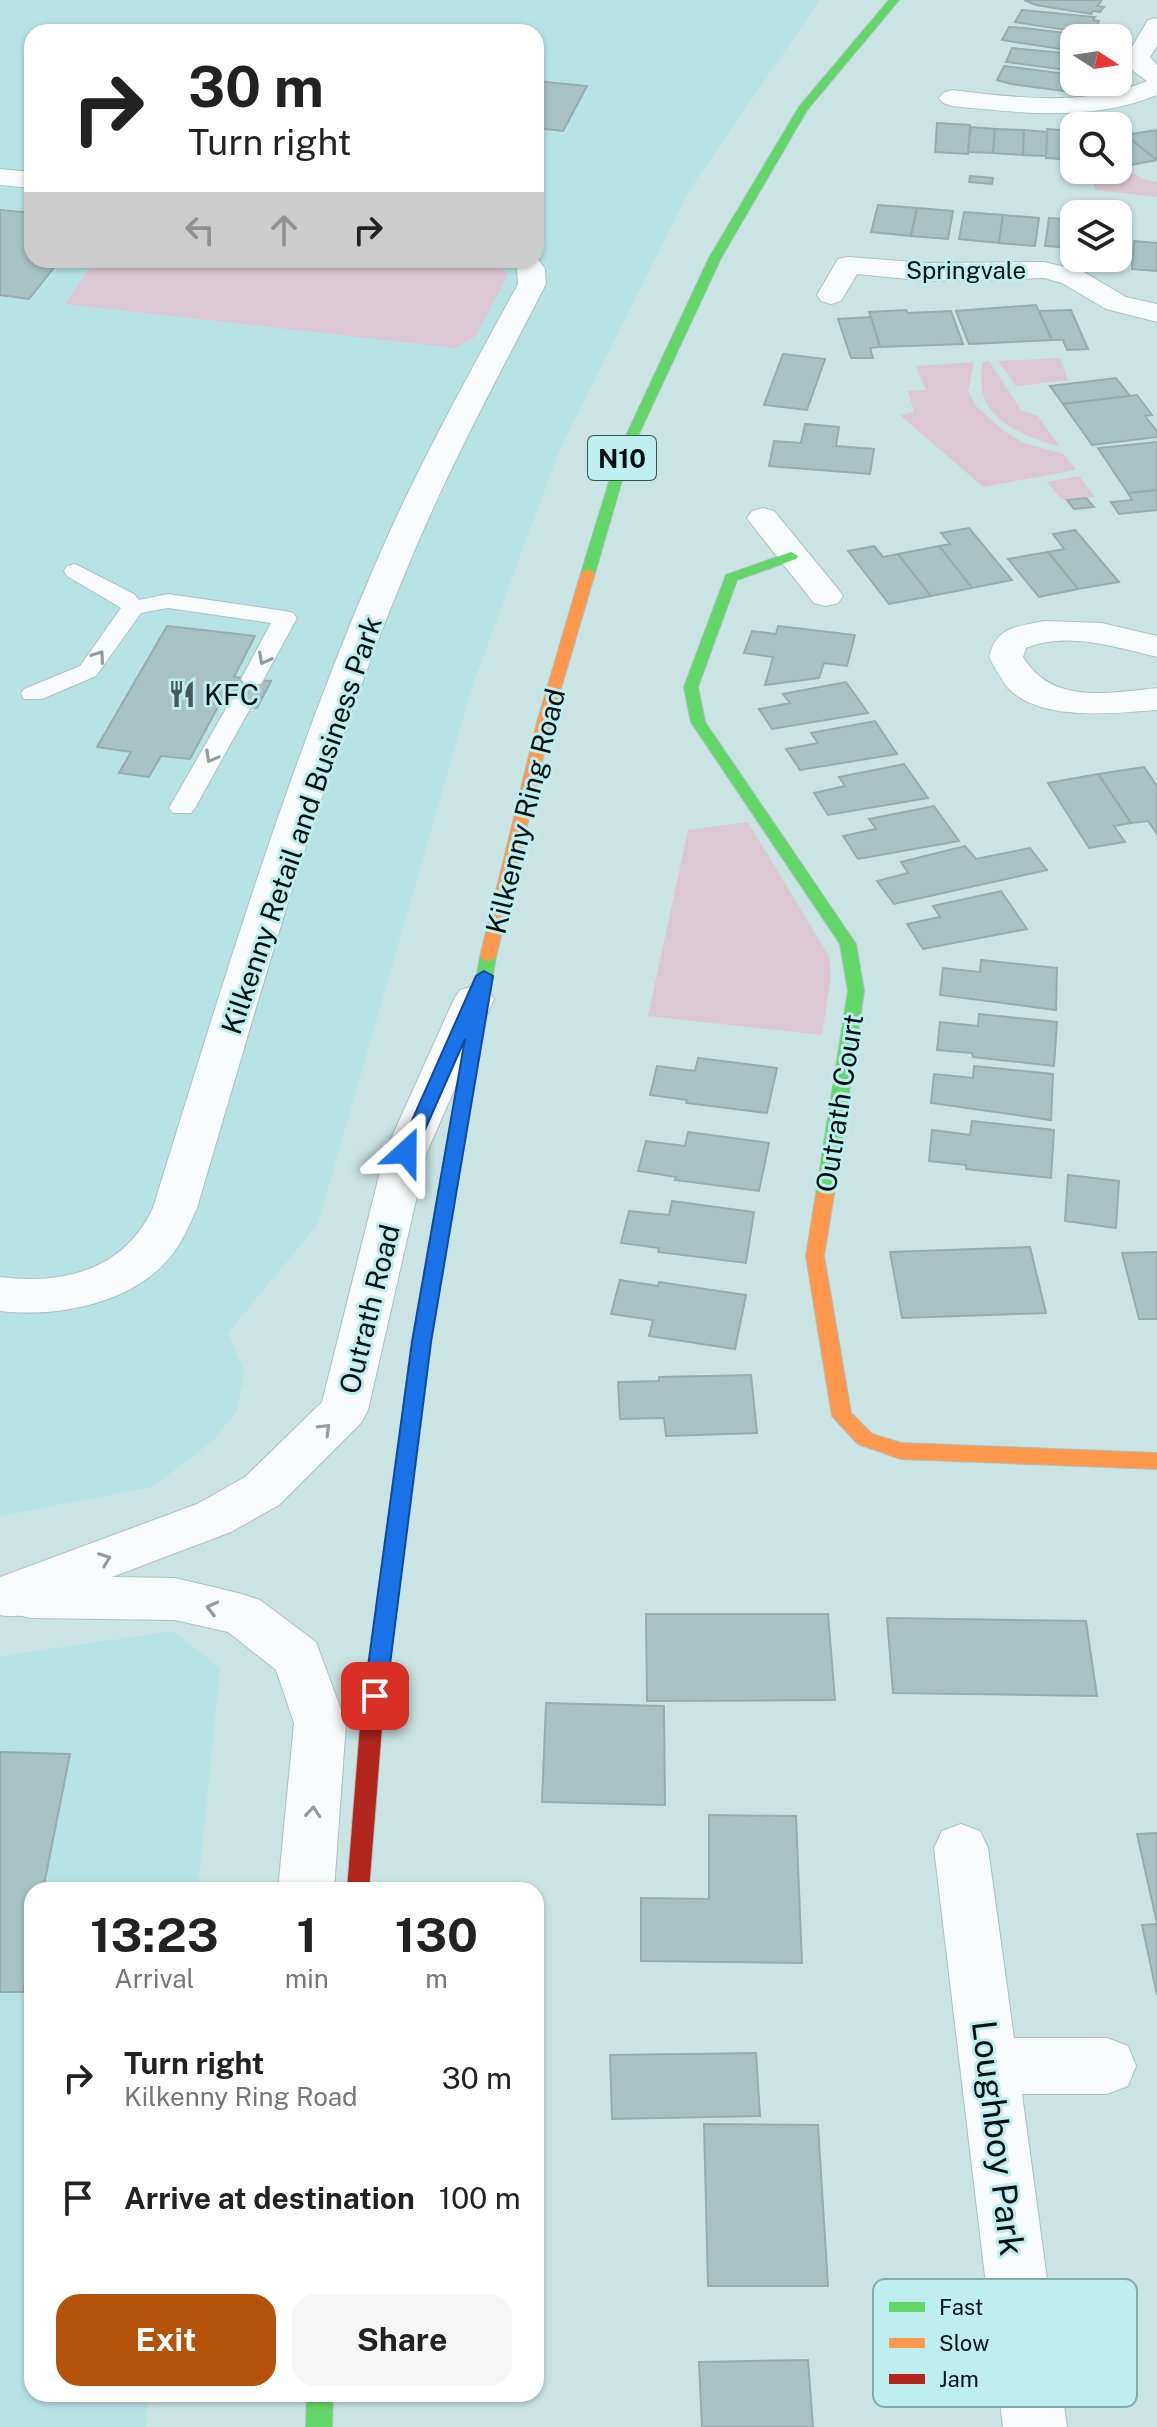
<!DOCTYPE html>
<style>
:root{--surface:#fff;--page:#f6f6f6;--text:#222;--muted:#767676;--accent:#b45309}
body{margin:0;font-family:"Public Sans",sans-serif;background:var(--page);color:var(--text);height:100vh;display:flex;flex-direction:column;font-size:30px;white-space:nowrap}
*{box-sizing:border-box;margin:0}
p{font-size:26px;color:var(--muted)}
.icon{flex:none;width:44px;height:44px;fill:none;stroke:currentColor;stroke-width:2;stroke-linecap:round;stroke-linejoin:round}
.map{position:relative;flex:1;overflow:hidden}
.sheet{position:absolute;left:24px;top:1882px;width:520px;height:520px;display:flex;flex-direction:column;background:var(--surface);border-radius:24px;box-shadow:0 2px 6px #0004}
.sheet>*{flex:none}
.banner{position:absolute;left:24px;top:24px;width:520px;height:244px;border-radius:24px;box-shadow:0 2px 6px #0004;background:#fff;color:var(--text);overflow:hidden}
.needle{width:52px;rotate:102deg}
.controls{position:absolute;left:1060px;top:24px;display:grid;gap:16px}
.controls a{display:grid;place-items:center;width:72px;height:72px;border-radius:16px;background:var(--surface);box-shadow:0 2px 6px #0004;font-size:40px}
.pin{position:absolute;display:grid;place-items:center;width:68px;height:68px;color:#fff;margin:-34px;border-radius:16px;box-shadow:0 4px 12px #0006}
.me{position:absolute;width:88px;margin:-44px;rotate:24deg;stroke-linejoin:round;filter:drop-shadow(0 0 6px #0008)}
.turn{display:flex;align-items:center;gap:28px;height:168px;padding:0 32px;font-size:36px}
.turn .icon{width:104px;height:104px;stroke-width:2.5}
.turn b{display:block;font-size:56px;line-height:68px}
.lanes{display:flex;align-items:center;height:76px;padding:0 32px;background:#0003;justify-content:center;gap:40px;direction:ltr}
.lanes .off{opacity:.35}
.eta{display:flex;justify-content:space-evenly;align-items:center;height:136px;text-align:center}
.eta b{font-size:48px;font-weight:700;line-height:56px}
.primary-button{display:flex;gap:16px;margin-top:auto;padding:16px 32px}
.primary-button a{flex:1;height:92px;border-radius:24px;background:var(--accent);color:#fff;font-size:32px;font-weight:700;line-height:92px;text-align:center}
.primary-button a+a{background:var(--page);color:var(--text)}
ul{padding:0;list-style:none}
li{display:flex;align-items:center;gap:24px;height:120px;padding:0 32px}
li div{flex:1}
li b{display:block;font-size:30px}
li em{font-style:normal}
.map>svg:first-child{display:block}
.built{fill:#b8e3e4;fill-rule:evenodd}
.green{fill:#dcc8d2}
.building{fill:#a7c2c2;stroke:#98acac;stroke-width:2}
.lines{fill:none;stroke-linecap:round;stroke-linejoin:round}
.lane-casing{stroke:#abc0c0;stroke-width:2}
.street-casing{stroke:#abc0c0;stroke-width:2}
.fast-casing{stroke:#abc0c0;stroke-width:2}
.slow-casing{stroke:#abc0c0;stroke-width:2}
.jam-casing{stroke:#abc0c0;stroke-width:2}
.lane{fill:#f7fbfb;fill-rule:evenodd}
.street{fill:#f7fbfb;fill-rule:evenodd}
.fast{fill:#63d668;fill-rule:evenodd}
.slow{fill:#ff974d;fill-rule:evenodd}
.jam{fill:#b3261e;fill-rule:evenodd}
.oneway{stroke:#959c9d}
.route{fill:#1a73e8;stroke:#114b97;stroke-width:2}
.labels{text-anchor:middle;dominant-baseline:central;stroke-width:6;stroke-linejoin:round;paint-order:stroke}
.far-street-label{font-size:24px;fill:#010e0f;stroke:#bfeeef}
.shield{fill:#bfeeef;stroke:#3a5152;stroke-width:2}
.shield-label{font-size:26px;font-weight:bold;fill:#010e0f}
.poi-label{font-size:28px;fill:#010e0f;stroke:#bfeeef;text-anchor:start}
.street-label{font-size:28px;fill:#010e0f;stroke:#bfeeef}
.near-street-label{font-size:34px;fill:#010e0f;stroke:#bfeeef}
.key{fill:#bfeeef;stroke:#86abac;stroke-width:2}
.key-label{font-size:22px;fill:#010e0f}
</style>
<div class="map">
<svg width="1157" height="2427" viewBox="0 0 1157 2427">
<rect width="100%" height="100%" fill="#cae4e4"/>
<g class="built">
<path d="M0,0H820L690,189L559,451L473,684L318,1224L228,1333L244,1370L237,1411L213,1441L152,1487L0,1516ZM32,32H536V260H32Z"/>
<polygon points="173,1631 220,1668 198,1890 32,1890 32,2394 149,2394 146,2427 0,2427 0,1656"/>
</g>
<g class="green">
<polygon points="1123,168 1146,180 1157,182 1157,197 1095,190 1092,179 1113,179 1112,172"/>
<polygon points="96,260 493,260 508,275 476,336 456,348 65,304"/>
<polygon points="1060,358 1068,380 1016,386 998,361"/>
<path d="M989,361L1021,410L1038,416L1060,447C1034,440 990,424 983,394C980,384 982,372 982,362Z"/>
<polygon points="974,362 968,391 976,406 1004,431 1024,443 1064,454 1076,470 983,487 900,415 914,412 908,391 926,390 916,366"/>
<polygon points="1079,476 1095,497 1062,500 1047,482"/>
<polygon points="748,822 829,956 831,976 822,1035 648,1016 688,830"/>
</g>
<g class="building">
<polygon points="1024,0 1102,0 1097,6 1104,7 1100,12 1093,11 1091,14 1036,5"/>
<polygon points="1022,10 1095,17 1093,20 1099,21 1096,27 1090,26 1086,33 1015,22"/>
<polygon points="1009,27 1024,28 1082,35 1074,38 1074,51 1002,40"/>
<polygon points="1012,48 1074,54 1074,71 1006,62"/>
<polygon points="1004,66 1074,75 1074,82 1082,83 1079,90 1072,89 1071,92 1011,84 997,80"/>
<polygon points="536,81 587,86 563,131 536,128"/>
<polygon points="937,123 970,125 968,154 935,152"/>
<polygon points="971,127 995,129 993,153 968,152"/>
<polygon points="995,129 1024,130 1023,155 993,153"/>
<polygon points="1047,129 1074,131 1074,160 1046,158"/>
<polygon points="1024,130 1047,132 1046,156 1023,155"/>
<polygon points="1157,130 1157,160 1125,135"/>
<polygon points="1125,135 1157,160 1126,166 1118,160 1118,136"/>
<polygon points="970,176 993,178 992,184 969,182"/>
<polygon points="878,205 917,208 911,236 871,232"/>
<polygon points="917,208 953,211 948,239 911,236"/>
<polygon points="0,210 32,213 32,260 60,260 29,299 0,295"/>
<polygon points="964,212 1003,215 999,243 959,239"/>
<polygon points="1003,215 1039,218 1035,246 999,243"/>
<polygon points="1049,218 1074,220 1074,248 1045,246"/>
<polygon points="1118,224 1125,224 1123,252 1118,252"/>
<polygon points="1134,241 1157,243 1157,271 1132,269"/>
<polygon points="1036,305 1052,340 969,344 956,311"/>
<polygon points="906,310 908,313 951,311 963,344 880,347 869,312"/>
<polygon points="1071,310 1088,349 1067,350 1063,340 1052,340 1039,311"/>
<polygon points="871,317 880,347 870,348 873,358 851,358 838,319"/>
<polygon points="783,354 825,359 807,410 764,405"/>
<polygon points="1116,378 1130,396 1063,404 1050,386"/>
<polygon points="1137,395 1152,415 1145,416 1157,431 1157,437 1092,445 1063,404"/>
<polygon points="805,424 839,427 836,446 874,449 870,474 769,466 774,441 801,443"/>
<polygon points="1157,442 1157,490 1128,493 1098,448"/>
<polygon points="1157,490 1157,510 1119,514 1111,502 1132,500 1128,493"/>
<polygon points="1086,498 1094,507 1074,509 1067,500"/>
<polygon points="969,528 1012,580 972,588 939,546 950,544 941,533"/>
<polygon points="1075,530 1119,582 1078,589 1048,552 1064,549 1053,534"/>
<polygon points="874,546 883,557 898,554 931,596 889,604 848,551"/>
<polygon points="939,546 972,588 931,596 898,554"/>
<polygon points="1048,552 1078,589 1039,597 1008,559"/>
<polygon points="167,626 255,636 234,677 271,681 257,708 220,703 190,759 161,756 149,777 119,773 131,752 97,747"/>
<polygon points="778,626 855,635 847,666 824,663 819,678 765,685 773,657 744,653 752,631 776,634"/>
<polygon points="846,682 868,713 772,729 759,709 790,703 783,694"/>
<polygon points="875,721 897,754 800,770 786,749 818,743 811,733"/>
<polygon points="904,764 928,798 828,815 814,793 845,786 839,777"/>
<polygon points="1144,767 1157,786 1157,834 1148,821 1131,823 1098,774"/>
<polygon points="1098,774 1131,823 1114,826 1125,842 1089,848 1048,783"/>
<polygon points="934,806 959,841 858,859 843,836 876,829 869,819"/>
<polygon points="965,846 976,859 1030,848 1047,870 894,904 877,881 908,873 901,862"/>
<polygon points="1001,891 1027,929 923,949 907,924 940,917 933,906"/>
<polygon points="981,960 1057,968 1056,1010 940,995 943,968 980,972"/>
<polygon points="979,1014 1057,1022 1054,1066 973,1057 972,1053 937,1050 940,1022 978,1026"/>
<polygon points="698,1058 777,1068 767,1113 686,1103 687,1100 650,1095 657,1066 695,1071"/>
<polygon points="974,1066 1053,1074 1051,1120 931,1103 934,1074 973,1078"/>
<polygon points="972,1121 1054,1130 1051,1178 966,1169 966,1165 929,1161 932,1130 970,1135"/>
<polygon points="688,1132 769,1143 759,1191 675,1180 676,1177 638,1171 646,1141 685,1146"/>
<polygon points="1068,1175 1119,1181 1116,1228 1065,1221"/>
<polygon points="672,1201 754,1212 746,1263 658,1252 659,1248 621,1243 629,1211 669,1215"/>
<polygon points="1030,1247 1046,1313 902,1318 890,1252"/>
<polygon points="1157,1252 1157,1319 1139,1319 1122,1253"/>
<polygon points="620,1280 658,1286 659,1282 746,1295 735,1349 649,1336 653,1320 611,1314"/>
<polygon points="751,1375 757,1433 666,1436 664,1418 620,1419 618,1382 659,1381 659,1377"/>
<polygon points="646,1614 828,1614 835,1700 647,1701"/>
<polygon points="887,1618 1086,1621 1097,1696 893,1693"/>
<polygon points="546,1703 664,1706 665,1805 542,1802"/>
<polygon points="0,1752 70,1754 43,1890 32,1890 32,1946 23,1992 0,1992"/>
<polygon points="709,1815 796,1816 802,1963 641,1961 641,1898 709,1899"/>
<polygon points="1157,1833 1157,1923 1137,1834"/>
<polygon points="1157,1924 1157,1995 1142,1925"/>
<polygon points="756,2053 760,2116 612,2119 610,2055"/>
<polygon points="704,2124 818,2125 828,2286 708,2286"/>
<polygon points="808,2360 813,2427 702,2427 699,2362"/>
</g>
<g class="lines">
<g class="lane-casing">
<g id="lane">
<polygon points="75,564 134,594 139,600 168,594 285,611 293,613 297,618 261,684 245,684 241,679 271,623 168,608 141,613 96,676 42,699 24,699 21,694 24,689 80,666 121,608 67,576 64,571 67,566"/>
<polygon points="240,698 249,700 252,705 195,808 191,813 173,813 169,808 228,705 231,700"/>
</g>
</g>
<g class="street-casing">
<g id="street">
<path d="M1157,18V46L1150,57L1157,65V95C1091,122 1021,113 952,106L943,103L939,98L943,93L952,90C1018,98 1084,107 1147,81L1133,71L1126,57L1148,20Z"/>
<polygon points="0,169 32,172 32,188 0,185"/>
<path d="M536,256L545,269L546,284C498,377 448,469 408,566C321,774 261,992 197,1208C190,1223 184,1239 174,1252C137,1303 59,1318 0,1311V1277C64,1285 124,1270 153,1208C220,992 285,774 375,565C416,469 468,376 518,284L517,269L511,260H536Z"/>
<polygon points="848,257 928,263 1044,262 1082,271 1126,297 1157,304 1157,322 1106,309 1062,283 1044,278 928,281 857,274 841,301 831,304 821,301 817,295 838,259"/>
<polygon points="763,508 774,511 838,589 843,596 838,603 826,606 814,603 752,525 747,518 752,511"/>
<path d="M1044,621L1102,623L1157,636V657C1115,647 1068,631 1026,648L1023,657C1052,705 1109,693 1157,688V710C1115,713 1042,722 1009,689C1001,680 995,668 989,657C997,626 1016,627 1044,621Z"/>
<path d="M474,986L488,990L494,999L427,1152L368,1410L361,1423L279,1505L231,1532L112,1577L175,1578L242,1594L260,1600L316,1642L346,1723L334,1890H278L294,1723L276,1670L228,1632L175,1620L30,1618C17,1613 10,1618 0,1615V1577L197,1504L245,1477L322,1402L385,1152L454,999L460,990Z"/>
<polygon points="961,1824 980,1831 988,1848 1014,2038 1107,2038 1128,2046 1136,2066 1128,2086 1107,2094 1022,2094 1067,2427 1003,2427 934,1848 942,1831"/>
</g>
</g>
<g class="fast-casing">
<g id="fast">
<polygon points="889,0 899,0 807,110 721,258 630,453 595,573 588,577 583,576 581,573 618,453 709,258 799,107"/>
<polygon points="791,552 798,556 796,559 737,580 698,687 705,722 856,944 864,991 834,1194 825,1200 816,1194 848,991 840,944 691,722 684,687 726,575"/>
<polygon points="488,952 496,957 430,1342 392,1640 389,1646 382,1649 375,1646 372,1640 412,1342 480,957"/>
<polygon points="307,2394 333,2394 332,2427 306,2427"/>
</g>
</g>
<g class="slow-casing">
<g id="slow">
<polygon points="588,569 595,573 552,719 496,957 488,962 480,957 538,719 581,573"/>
<polygon points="825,1188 834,1194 824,1256 851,1413 872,1434 901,1443 1157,1453 1157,1469 901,1459 858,1444 832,1416 806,1256 816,1194"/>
</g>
</g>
<g class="jam-casing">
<polygon id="jam" points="382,1631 389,1634 392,1640 382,1726 369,1890 347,1890 360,1726 372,1640 375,1634"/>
</g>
<use href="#lane" class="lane"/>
<use href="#street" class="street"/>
<use href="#fast" class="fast"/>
<use href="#slow" class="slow"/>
<use href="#jam" class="jam"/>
</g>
<defs><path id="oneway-chevron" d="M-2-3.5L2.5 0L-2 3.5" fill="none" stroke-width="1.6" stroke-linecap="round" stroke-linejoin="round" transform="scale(2)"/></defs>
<g class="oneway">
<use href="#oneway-chevron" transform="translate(99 656) rotate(-55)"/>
<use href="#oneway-chevron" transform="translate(264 659) rotate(118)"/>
<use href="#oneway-chevron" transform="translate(211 757) rotate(119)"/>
<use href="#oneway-chevron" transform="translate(325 1429) rotate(-45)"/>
<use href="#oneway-chevron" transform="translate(105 1559) rotate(-21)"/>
<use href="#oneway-chevron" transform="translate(212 1608) rotate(-166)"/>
<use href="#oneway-chevron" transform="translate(313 1812) rotate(-85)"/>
</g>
<polygon class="route" points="484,971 493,976 431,1342 386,1696 383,1702 375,1705 367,1702 364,1696 412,1342 465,1039 413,1157 400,1157 398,1152 476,976"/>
<defs>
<g id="restaurant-bare" transform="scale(2.16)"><path d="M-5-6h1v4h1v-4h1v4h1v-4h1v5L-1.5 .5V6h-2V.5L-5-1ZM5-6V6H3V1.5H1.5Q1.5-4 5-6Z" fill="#47595a" stroke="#bfeeef" stroke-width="2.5" paint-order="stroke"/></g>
</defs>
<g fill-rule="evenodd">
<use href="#restaurant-bare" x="182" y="694"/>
</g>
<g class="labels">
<g class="far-street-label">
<text x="966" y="270">Springvale</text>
</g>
<rect class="shield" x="588" y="436" width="68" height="44" rx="6"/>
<g class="shield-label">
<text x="622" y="458">N10</text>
</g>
<g class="poi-label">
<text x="204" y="694">KFC</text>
</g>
<g class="street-label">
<text transform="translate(525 811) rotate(-76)">Kilkenny Ring Road</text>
<text transform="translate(301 825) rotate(-71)">Kilkenny Retail and Business Park</text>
<text transform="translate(839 1103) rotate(-81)">Outrath Court</text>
<text transform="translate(369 1309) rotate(-76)">Outrath Road</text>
</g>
<g class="near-street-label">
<text transform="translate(998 2138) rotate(83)">Loughboy Park</text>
</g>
</g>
<rect x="873" y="2279" width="264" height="128" rx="12" class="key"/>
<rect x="889" y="2302" width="36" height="10" fill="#63d668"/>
<rect x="889" y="2338" width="36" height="10" fill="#ff974d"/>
<rect x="889" y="2374" width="36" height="10" fill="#b3261e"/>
<g class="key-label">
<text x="939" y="2315">Fast</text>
<text x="939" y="2351">Slow</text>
<text x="939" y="2387">Jam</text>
</g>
</svg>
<div class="controls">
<a><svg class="needle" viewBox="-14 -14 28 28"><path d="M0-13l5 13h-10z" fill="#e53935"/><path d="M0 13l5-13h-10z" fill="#767676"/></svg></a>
<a><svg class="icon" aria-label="search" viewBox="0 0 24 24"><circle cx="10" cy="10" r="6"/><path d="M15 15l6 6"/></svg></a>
<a><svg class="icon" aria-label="layers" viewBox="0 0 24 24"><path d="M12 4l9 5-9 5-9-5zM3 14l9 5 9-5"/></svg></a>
</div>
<div class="pin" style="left:375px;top:1696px;background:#d93025"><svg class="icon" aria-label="arrive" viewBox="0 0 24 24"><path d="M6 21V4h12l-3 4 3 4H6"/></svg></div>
<svg class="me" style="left:406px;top:1152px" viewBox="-20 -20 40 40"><path d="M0-17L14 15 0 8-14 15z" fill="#1a73e8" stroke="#fff" stroke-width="4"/></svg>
<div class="banner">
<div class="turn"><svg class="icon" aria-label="right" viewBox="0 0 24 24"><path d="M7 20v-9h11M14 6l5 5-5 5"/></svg><div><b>30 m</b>Turn right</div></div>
<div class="lanes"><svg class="icon off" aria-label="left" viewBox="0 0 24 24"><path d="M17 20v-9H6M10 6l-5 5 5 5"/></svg><svg class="icon off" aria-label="ahead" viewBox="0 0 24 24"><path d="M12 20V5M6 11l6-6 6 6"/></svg><svg class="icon" aria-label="right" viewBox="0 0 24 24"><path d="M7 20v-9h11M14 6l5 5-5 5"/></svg></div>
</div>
<section class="sheet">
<div class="eta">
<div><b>13:23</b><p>Arrival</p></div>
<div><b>1</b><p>min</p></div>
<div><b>130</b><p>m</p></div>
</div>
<ul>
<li><svg class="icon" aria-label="right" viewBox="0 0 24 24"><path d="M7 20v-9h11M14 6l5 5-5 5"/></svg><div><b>Turn right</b><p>Kilkenny Ring Road</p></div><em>30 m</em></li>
<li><svg class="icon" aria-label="arrive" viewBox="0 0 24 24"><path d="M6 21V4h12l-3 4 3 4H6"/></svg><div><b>Arrive at destination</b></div><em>100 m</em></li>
</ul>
<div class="primary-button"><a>Exit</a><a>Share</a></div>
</section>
</div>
